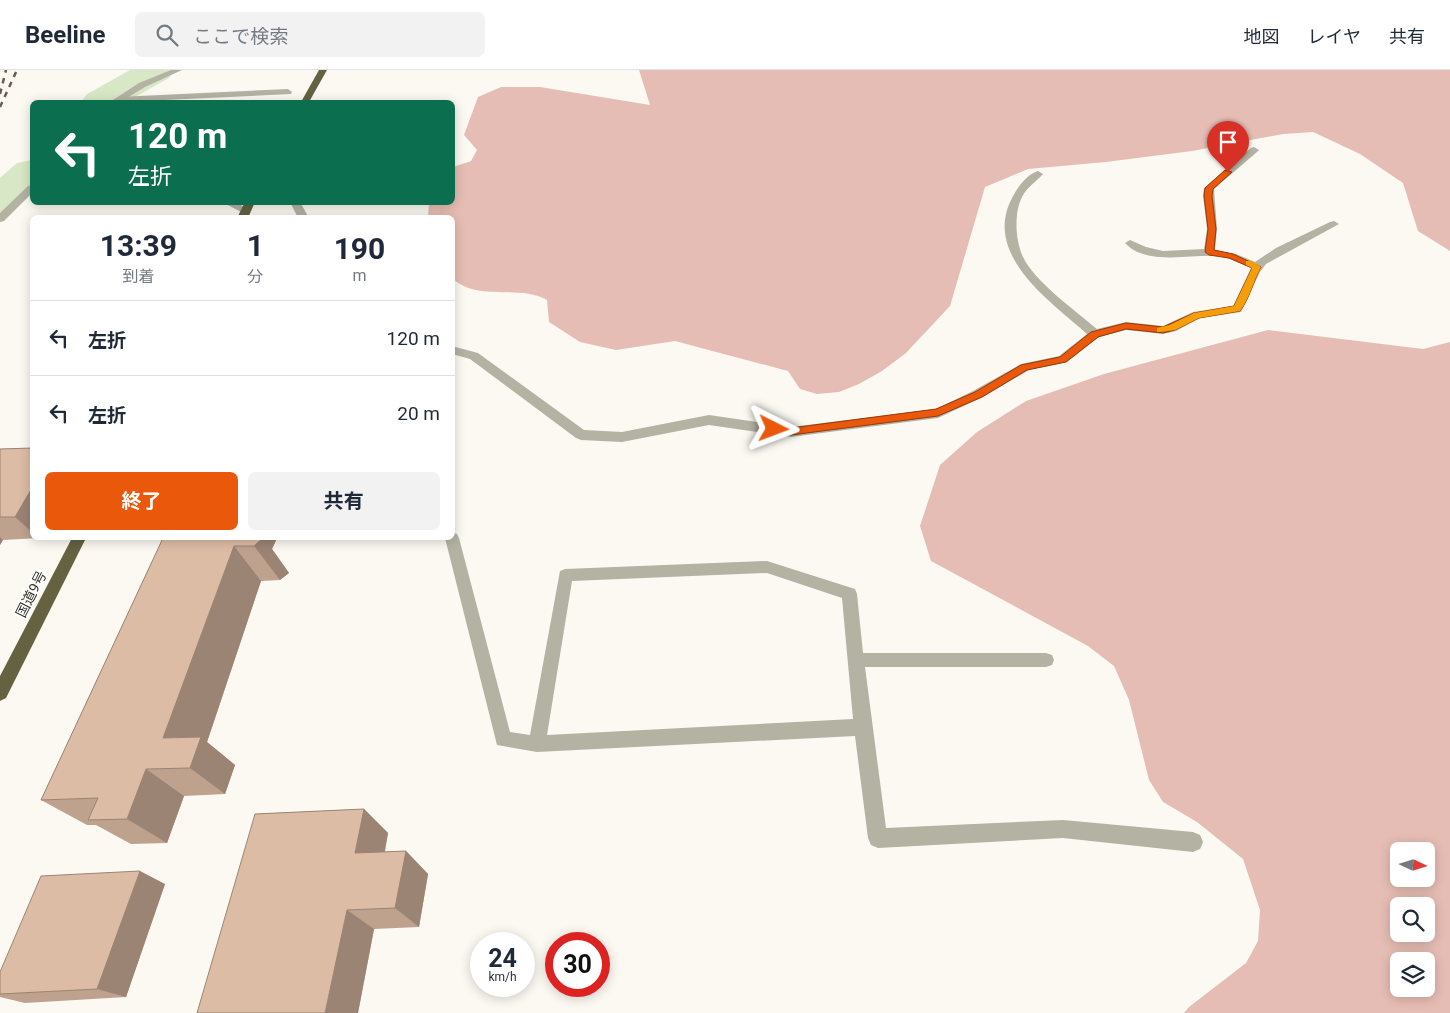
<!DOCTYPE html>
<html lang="ja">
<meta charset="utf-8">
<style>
:root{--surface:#fff;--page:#f2f2f3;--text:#1f2937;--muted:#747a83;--line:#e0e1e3;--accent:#ea580c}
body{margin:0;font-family:Roboto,"Noto Sans JP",sans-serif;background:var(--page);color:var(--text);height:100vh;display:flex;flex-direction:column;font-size:19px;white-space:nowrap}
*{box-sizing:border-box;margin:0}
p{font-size:16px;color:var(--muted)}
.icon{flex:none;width:28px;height:28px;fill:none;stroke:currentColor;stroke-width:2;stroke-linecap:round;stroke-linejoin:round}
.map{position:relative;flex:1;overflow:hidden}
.details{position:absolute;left:30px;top:145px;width:425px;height:325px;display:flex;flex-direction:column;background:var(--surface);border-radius:8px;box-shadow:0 2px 12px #0003}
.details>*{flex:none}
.banner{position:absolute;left:30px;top:30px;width:425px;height:105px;border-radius:8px;box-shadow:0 2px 12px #0003;background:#0b6e4f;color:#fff;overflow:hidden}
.needle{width:32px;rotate:94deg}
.controls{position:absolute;left:1390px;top:772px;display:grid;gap:10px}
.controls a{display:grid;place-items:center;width:45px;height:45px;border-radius:8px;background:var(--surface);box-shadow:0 2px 12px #0003;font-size:25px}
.speed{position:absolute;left:470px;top:862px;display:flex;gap:10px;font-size:25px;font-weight:700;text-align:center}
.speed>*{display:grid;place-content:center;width:65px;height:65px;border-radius:50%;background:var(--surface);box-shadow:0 2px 12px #0003;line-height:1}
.speed small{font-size:12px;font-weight:400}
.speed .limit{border:8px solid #d22;background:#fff;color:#111}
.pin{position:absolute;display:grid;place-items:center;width:42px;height:42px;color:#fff;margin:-51px -21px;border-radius:50% 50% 50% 0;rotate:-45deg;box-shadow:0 0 5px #0007}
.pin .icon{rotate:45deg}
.me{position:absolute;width:55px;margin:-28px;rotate:93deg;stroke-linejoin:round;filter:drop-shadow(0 0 4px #0008)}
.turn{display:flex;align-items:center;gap:18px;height:105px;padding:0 15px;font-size:22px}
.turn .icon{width:65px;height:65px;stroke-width:2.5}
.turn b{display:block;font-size:35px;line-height:42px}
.eta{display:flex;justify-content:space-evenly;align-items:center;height:85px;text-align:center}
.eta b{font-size:30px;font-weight:700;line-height:35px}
.cta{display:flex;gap:10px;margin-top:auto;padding:10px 15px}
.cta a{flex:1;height:58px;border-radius:8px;background:var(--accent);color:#fff;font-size:20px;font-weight:700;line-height:58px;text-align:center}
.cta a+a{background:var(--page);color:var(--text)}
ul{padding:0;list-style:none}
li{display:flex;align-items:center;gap:15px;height:75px;padding:0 15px;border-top:1px solid var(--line)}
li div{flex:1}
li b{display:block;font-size:19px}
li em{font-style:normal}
header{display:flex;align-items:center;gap:30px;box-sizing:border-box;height:70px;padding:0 25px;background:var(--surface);border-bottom:1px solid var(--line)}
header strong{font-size:24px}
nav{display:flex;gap:28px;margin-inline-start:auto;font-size:18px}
.search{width:350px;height:45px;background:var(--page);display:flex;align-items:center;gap:12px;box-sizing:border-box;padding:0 18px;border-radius:8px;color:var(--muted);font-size:19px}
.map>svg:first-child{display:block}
.forest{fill:#e6bdb4;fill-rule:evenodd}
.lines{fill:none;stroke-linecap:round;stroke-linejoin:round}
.river{fill:#d8e8c6;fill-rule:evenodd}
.lane{fill:#b3b2a3;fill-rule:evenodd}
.street{fill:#b3b2a3;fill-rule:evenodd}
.highway{fill:#646241;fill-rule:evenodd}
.rail{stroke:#645e54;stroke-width:2.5;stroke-dasharray:5.5 5.5;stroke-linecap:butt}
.wall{fill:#bea28e}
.shaded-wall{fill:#9b8474}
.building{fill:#ddbca5;stroke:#9b8474}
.route{fill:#ea580c;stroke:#983908}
.slow{fill:#f59e0b}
.labels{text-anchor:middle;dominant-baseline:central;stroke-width:4;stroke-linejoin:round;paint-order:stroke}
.street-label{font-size:14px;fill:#373125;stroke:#fff}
</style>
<header>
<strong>Beeline</strong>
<div class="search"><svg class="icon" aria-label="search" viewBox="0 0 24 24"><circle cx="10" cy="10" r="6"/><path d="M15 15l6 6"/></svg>ここで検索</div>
<nav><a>地図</a><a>レイヤ</a><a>共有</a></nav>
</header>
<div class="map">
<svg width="1450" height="943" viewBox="0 0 1450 943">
<rect width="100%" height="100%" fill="#fcf9f3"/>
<g class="forest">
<path d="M639,0H1450V181L1418,161L1403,113L1360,84L1313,62L1283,64L1192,81L1106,92L1028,99L985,117L950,236L906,283L882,301L859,314L839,322L817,324L800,319L788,301L675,271L616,280L580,272L549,252L547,230C519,214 479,232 453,209L452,148L428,147L429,133L452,132L453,97L471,91L477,80L464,65L478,27L501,17H540L650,35Z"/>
<path d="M1268,260L1423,279L1450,272V943H1184L1189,937L1246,893L1258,871L1260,840L1243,789L1197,752L1163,732L1149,710L1129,630L1114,596L1088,576L931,491L920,456L940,395L977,362L1026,331L1104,304ZM1399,781H1426V809H1399ZM1399,836H1426V864H1399ZM1399,891H1426V919H1399Z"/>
</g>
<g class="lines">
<g class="river">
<polygon points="130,0 174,0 169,8 126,32 81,32 87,24"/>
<polygon points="32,90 32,124 15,139 0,143 0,108 17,93"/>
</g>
<polygon class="lane" points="288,19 292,22 291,24 122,32 113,30 118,27"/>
<g class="street">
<polygon points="171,0 182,0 145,17 120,32 110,32 139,13"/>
<path d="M1254,77L1259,80L1257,82L1214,119L1217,159L1215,180L1236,184L1255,192L1276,178L1330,152L1334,151L1339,154L1266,194L1260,202L1241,242L1200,248L1176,261L1163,264L1126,260L1099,267L1067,292L1029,300L983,327L938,348L791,367L709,355L622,372L581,370L576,368L470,289L452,284V276L478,283L584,360L622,362L709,345L791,357L936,339L973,321L1021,294L1059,286L1087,264C1051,232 982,185 1012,128C1017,118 1027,104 1038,101L1043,104C1036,112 1027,117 1022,127C1014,143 1015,170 1023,187C1034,211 1077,242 1097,259L1126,252L1163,256L1193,242L1233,236L1251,198C1240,193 1230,188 1218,186C1191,184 1146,196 1125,173L1130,170L1146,177L1163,181L1204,179L1207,159L1203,125L1204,118L1251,78Z"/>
<polygon points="32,115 32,123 4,151 0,152 0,143 28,116"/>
<polygon points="222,132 236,132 250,141 245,144"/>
<polygon points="290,132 300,132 309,148 298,148"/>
<path d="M452,462L457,464L459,468L510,662L530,665L560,501L565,499L767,491L855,519L857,524L863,583H1046L1052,585L1054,590L1052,595L1046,597H865L886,758L1063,750L1193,762L1200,765L1203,772L1200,779L1193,782L1063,768L878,778L871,775L868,768L855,666L537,682L497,675L445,468H452ZM767,503L842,528L853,649L547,665L572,511Z"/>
</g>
<g class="highway">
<polygon points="319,0 327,0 309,32 301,32"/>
<polygon points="245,132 255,132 248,148 237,148"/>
<polygon points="72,468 86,468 6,628 0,631 0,606"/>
</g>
<g class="rail">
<polyline points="0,24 6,0"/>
<polyline points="0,37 17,0"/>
</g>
</g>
<g class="wall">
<polygon points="32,378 32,468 39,468 3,470 0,475 0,379"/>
<polygon points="163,468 277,468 272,479 289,503 280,510 261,511 207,672 235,695 225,724 184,726 167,773 131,774 96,755 87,755 41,730"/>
<polygon points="364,739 388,763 385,782 406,781 428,804 419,857 374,859 358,943 255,744"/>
<polygon points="165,814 126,927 25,933 0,927 0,902"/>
</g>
<g class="shaded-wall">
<polygon points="32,418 32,462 15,447"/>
<polygon points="0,467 3,470 0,475"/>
<polygon points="244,468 277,468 272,479 289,503 280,510 254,476"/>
<polygon points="234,476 261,511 207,672 235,695 225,724 190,698 163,668"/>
<polygon points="146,699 184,726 167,773 127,749"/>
<polygon points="364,739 388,763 380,805 355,783"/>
<polygon points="406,781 428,804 419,857 395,838"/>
<polygon points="140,801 165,814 126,927 97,919"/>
<polygon points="347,840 374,859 358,943 325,943"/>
</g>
<g class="building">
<polygon points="32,378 32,418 15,447 0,447 0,379"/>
<polygon points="163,468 263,468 254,476 234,476 163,668 201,667 190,698 146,699 127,749 88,750 98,728 41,730"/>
<polygon points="364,739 355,783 406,781 395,838 347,840 325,943 197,943 255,744"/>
<polygon points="140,801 97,919 0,924 0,902 41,806"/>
</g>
<path class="route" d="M1225,100L1232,102L1213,119L1212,126L1216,159L1214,180L1233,184L1261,197C1253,211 1250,228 1240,241L1199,248L1175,260L1163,263L1126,259L1098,267L1066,292L1027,300L982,327L938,346L791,365L774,363L769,359L774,356L791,358L936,339L975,322L1021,295L1060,287L1091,262L1126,253L1163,257L1194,243L1234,236L1252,198L1229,188L1209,185L1205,182L1208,159L1204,126L1205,118Z"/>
<path class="slow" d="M1246,191H1252L1261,197C1253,211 1250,228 1240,241L1199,248L1175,260L1157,262V258L1170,255L1194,243L1234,236L1252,198L1246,195Z"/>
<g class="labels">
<g class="street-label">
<text transform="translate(31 524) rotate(-63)">国道9号</text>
</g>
</g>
</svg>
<div class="controls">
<a><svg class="needle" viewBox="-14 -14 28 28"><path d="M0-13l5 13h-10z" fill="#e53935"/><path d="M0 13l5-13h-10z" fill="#747a83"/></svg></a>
<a><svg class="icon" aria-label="search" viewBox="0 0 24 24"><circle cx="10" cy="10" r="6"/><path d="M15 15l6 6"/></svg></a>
<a><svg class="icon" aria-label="layers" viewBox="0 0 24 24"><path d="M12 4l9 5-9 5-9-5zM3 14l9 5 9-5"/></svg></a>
</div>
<div class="speed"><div>24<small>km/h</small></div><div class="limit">30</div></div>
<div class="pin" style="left:1228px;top:102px;background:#d93025"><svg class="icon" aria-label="arrive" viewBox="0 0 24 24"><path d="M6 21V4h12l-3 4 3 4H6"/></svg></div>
<svg class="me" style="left:774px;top:359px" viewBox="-20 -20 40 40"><path d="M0-17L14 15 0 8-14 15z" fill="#ea580c" stroke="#fff" stroke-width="4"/></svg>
<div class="banner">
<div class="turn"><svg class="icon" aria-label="left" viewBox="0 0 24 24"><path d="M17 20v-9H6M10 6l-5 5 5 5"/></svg><div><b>120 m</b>左折</div></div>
</div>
<section class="details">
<div class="eta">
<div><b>13:39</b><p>到着</p></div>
<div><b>1</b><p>分</p></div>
<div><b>190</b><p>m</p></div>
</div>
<ul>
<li><svg class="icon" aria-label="left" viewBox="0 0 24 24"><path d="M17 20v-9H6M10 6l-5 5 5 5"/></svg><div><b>左折</b></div><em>120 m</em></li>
<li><svg class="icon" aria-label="left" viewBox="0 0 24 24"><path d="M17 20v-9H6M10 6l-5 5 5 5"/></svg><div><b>左折</b></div><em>20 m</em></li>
</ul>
<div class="cta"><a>終了</a><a>共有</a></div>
</section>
</div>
